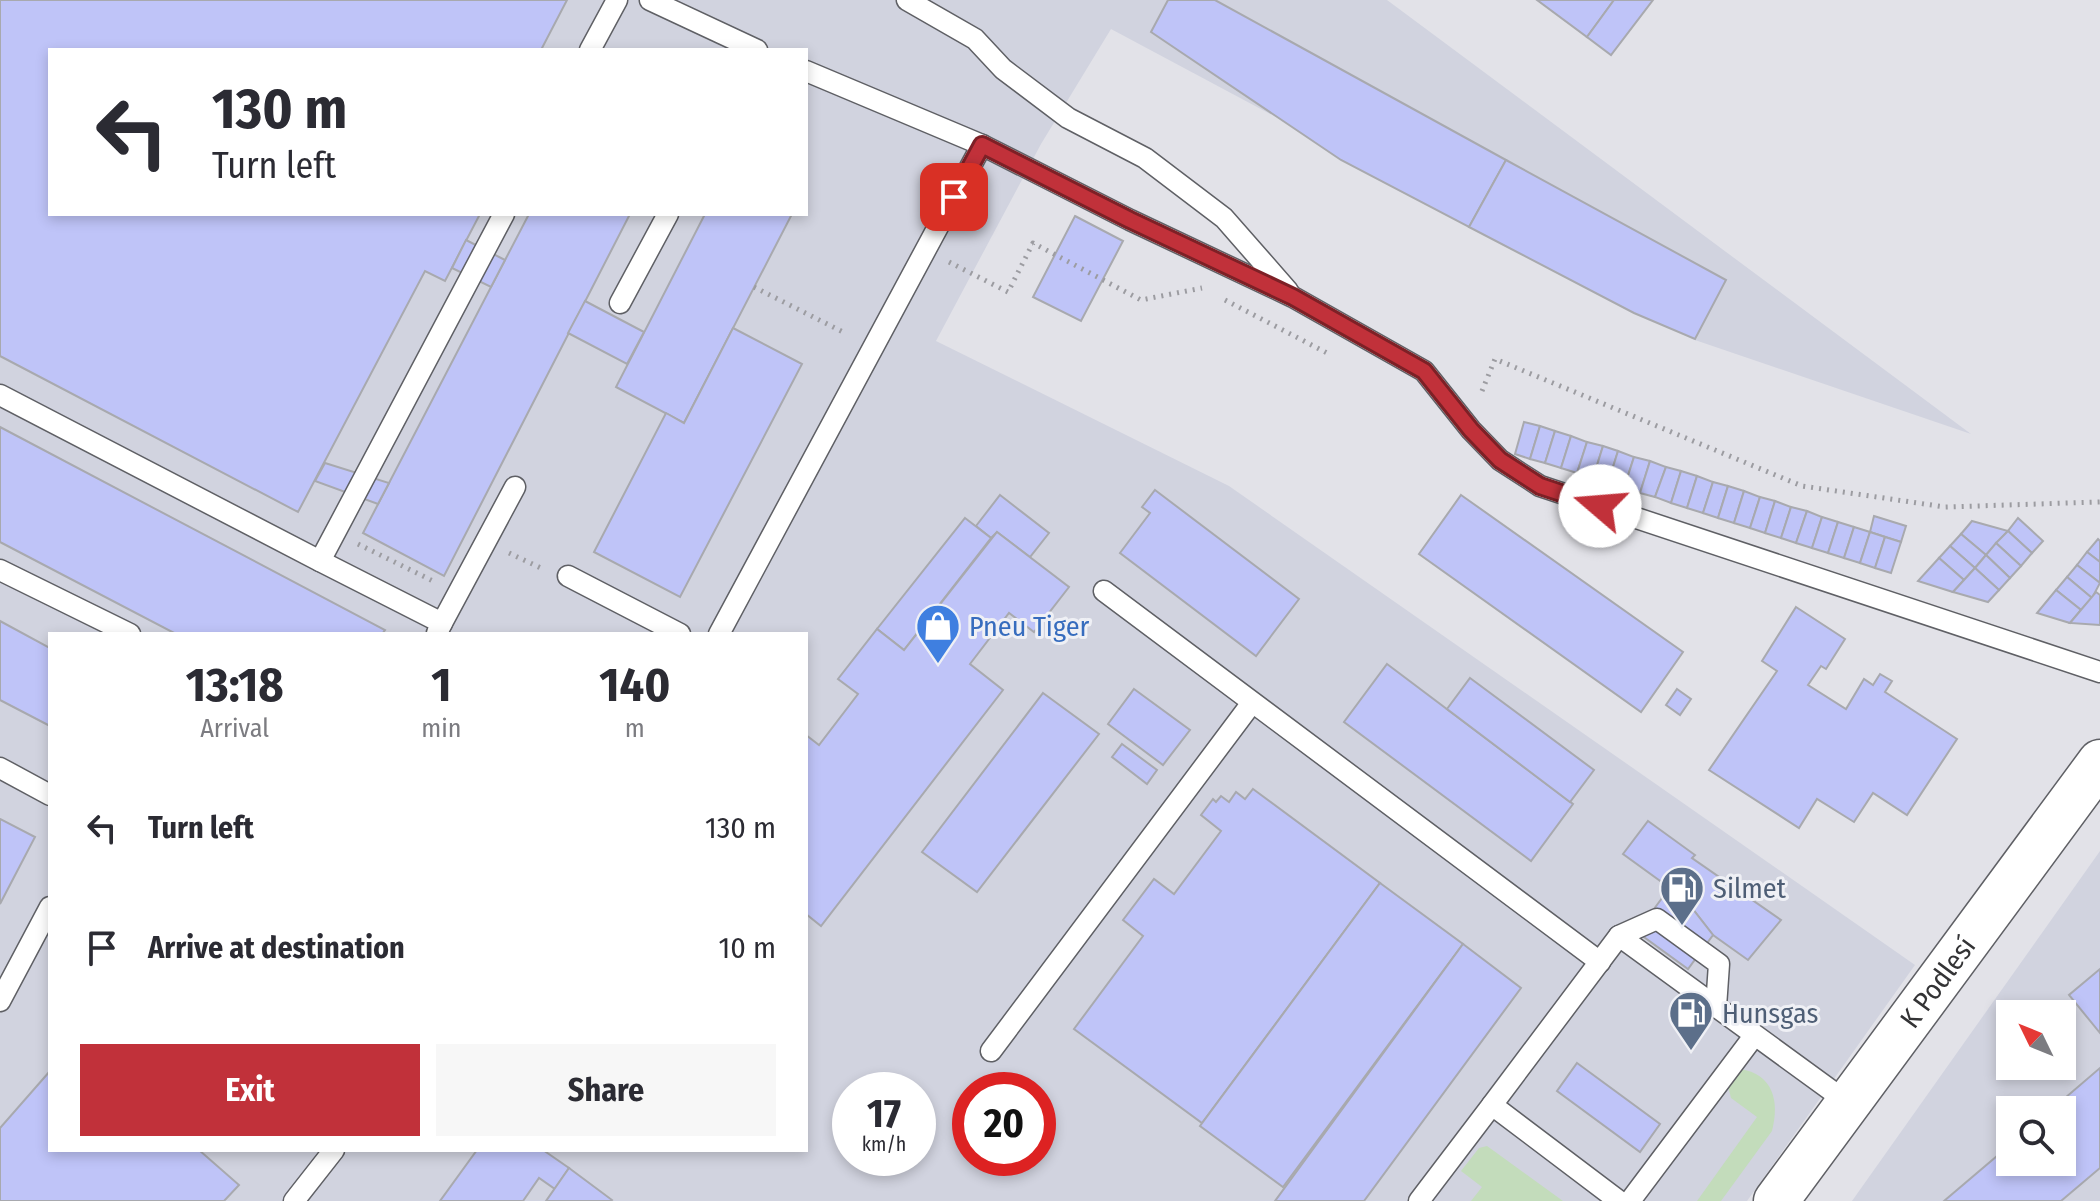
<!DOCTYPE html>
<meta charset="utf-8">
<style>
:root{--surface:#fff;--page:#f7f7f7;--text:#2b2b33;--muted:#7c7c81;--accent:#c1313a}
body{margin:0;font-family:"Fira Sans Condensed",sans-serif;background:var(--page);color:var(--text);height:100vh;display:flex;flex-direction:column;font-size:30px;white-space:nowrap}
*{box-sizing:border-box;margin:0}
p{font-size:26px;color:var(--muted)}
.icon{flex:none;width:44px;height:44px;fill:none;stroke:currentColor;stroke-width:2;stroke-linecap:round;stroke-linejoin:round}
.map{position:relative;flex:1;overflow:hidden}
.details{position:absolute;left:48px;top:632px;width:760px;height:520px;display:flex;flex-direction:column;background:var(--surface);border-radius:0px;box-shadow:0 4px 12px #0003}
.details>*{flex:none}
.hud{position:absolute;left:48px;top:48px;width:760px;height:168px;border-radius:0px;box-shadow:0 4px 12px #0003;background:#fff;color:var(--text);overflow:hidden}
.needle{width:52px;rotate:313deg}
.buttons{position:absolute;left:1996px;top:1000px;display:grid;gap:16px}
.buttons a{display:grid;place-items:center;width:80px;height:80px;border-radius:0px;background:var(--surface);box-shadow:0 4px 12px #0003;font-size:40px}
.speed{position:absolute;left:832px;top:1072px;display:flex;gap:16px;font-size:40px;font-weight:700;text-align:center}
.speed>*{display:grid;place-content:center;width:104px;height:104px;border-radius:50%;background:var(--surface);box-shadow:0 4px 12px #0003;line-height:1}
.speed small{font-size:20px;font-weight:400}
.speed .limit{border:12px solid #d22;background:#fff;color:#111}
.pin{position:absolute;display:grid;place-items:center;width:68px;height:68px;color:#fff;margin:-34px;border-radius:16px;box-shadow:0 4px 12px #0006}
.me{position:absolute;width:88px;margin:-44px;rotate:288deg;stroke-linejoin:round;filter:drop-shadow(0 0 6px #0008)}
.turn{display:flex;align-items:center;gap:28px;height:168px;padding:0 32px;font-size:36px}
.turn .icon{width:104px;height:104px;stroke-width:2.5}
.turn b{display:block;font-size:56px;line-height:68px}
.eta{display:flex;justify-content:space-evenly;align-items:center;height:136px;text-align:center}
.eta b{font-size:48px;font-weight:700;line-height:56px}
.action{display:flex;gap:16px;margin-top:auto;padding:16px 32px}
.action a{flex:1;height:92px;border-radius:0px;background:var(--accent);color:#fff;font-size:32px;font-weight:700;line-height:92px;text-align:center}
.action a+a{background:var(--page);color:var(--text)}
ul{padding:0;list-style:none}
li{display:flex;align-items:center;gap:24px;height:120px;padding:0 32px}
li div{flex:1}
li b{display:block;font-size:30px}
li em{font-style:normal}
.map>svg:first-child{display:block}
.built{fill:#d1d3df;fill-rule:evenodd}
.green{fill:#c3dcbb}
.building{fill:#bfc4f8;stroke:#a8a9ae;stroke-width:2}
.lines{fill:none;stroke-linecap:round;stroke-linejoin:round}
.lane-casing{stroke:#5f6065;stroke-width:23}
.secondary-casing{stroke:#5f6065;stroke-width:47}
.path{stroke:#9c9ca1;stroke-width:5;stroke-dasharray:2 6;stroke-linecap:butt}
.lane{stroke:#fff;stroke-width:20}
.secondary{stroke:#fff;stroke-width:44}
.route-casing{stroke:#7d2026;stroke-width:20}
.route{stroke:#c1313a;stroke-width:14}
.labels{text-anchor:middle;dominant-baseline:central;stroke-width:6;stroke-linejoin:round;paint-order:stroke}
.shop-label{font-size:28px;fill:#366cbe;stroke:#eff0f5;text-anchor:start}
.service-label{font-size:28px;fill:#4e5e75;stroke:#eff0f5;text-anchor:start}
.street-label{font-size:28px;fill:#333335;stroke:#eff0f5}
</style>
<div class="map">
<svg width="2100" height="1201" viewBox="0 0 2100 1201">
<rect width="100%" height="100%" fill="#e2e2e8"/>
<g class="built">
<path d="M0,0H1387L1971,434L1692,339L1111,29L1041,144L936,341L1229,486L1915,965L1747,1201H0ZM50,50H806V214H50ZM50,634H806V1150H50ZM850,1090H918V1158H850ZM970,1090H1038V1158H970Z"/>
<path d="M2100,851V1201H1852ZM2010,1014H2062V1066H2010ZM2010,1110H2062V1162H2010Z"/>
</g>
<g class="green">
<path d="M1740,1069C1773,1074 1780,1101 1772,1131L1721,1201H1697L1757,1117L1731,1098L1727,1082Z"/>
<polygon points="1487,1146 1494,1151 1563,1201 1471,1201 1482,1187 1461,1171 1479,1148"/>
</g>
<g class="building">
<polygon points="0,0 567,0 541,50 50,50 50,214 480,214 445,281 425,271 298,512 0,356"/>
<polygon points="1168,0 1215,0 1506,160 1469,227 1341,160 1151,32"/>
<polygon points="1537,0 1614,0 1587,37"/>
<polygon points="1614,0 1653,0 1611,55 1587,37"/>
<polygon points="1506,160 1726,280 1695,339 1634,313 1469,227"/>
<polygon points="529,214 630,214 444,576 363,533"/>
<polygon points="705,214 792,214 684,423 616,387"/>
<polygon points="1075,216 1123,241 1081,321 1033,297"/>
<polygon points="466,240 505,260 491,287 452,268"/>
<polygon points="585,301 644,332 627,364 568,333"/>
<polygon points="733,328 802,364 680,597 594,552 666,413 684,423"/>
<polygon points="1524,422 1540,426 1530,459 1515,454"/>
<polygon points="1540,426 1555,431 1545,463 1530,459"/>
<polygon points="0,427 385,630 382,634 176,634 0,542"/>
<polygon points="1555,431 1571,436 1561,468 1545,463"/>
<polygon points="1571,436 1587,442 1577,473 1561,468"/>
<polygon points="1587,442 1603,446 1593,478 1577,473"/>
<polygon points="1603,446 1618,451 1608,483 1593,478"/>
<polygon points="1618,451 1634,457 1624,488 1608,483"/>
<polygon points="1634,457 1650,461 1640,493 1624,488"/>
<polygon points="1650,461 1666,467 1655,497 1640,493"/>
<polygon points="325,463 389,483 378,504 315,481"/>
<polygon points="1666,467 1681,471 1671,503 1655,497"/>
<polygon points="1681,471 1697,476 1687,508 1671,503"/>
<polygon points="1697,476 1713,482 1703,513 1687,508"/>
<polygon points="1713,482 1728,486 1718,518 1703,513"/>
<polygon points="1728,486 1744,491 1734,523 1718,518"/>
<polygon points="1155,490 1299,599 1256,656 1120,553 1150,513 1142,507"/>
<polygon points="1744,491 1760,497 1750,528 1734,523"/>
<polygon points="1000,495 1049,533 1030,557 997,532 991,538 976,526"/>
<polygon points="1461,495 1683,652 1641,712 1419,554"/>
<polygon points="1760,497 1775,501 1765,533 1750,528"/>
<polygon points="1775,501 1791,507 1781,538 1765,533"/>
<polygon points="1791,507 1807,511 1796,543 1781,538"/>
<polygon points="1807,511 1822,517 1812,548 1796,543"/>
<polygon points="1874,516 1906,526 1901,542 1870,532"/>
<polygon points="1822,517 1838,522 1828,553 1812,548"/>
<polygon points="965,518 991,538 904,650 877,629"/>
<polygon points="2018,518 2043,541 2032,553 2008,531"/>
<polygon points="1972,521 2008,531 1986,555 1961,534"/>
<polygon points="1838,522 1854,527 1844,558 1828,553"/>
<polygon points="1854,527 1870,532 1860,563 1844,558"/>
<polygon points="2008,531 2032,553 2021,566 1996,543"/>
<polygon points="997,532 1069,587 1034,632 1009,613 970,664 1003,690 821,926 806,914 806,735 819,745 858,694 838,679 877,629 904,650"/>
<polygon points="1870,532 1885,537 1875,568 1860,563"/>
<polygon points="1961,534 1986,555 1975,568 1950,546"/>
<polygon points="1885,537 1901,542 1891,573 1875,568"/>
<polygon points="2098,539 2100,541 2100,562 2087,552"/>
<polygon points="1996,543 2021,566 2010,578 1986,555"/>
<polygon points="1950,546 1975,568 1964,580 1939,558"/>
<polygon points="2087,552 2100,562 2100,583 2077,565"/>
<polygon points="1986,555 2010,578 1999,590 1975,568"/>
<polygon points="1939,558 1964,580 1953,592 1918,581"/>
<polygon points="2077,565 2100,583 2092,598 2067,577"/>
<polygon points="1975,568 1999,590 1988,602 1953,592"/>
<polygon points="2067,577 2092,598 2081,610 2056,590"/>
<polygon points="2056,590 2081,610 2070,623 2037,613"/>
<polygon points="2096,592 2100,595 2100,625 2070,623"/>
<polygon points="1796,607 1845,639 1826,669 1821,666 1808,685 1846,709 1864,679 1873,685 1880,674 1892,681 1885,692 1957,739 1907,815 1873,793 1854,822 1817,799 1799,828 1709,770 1777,671 1762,661"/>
<polygon points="0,621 50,648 50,726 0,700"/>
<polygon points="1387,664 1573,804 1531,861 1344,722"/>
<polygon points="1470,678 1594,770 1570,802 1447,709"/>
<polygon points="1134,689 1190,730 1163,765 1108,724"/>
<polygon points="1677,689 1691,699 1680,715 1666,705"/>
<polygon points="1043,693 1099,734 977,892 922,852"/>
<polygon points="1122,744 1157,770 1147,784 1112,757"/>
<polygon points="1253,789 1380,883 1202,1123 1074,1029 1143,936 1123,920 1154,879 1174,894 1221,831 1201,815 1213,799 1216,802 1221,796 1229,802 1236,792 1245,799"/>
<polygon points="0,819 35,837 0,904"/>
<polygon points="1648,821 1695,855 1692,858 1781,920 1748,960 1713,935 1685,899 1623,854"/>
<polygon points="1679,875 1694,885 1685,899 1713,935 1688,969 1637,932"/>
<polygon points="1380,883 1463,944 1283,1187 1200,1126"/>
<polygon points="1463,944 1521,988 1364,1201 1275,1201"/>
<polygon points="2100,969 2100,1033 2069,995"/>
<polygon points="1577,1063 1660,1124 1640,1152 1557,1091"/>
<polygon points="2100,1068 2100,1168 2061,1201 1944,1201 2010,1145 2010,1162 2062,1162 2062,1110 2051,1110"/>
<polygon points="50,1071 50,1150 199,1150 239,1185 224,1201 0,1201 0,1128"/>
<polygon points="477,1150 543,1150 569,1168 555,1189 539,1178 523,1201 440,1201"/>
<polygon points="569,1168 612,1200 611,1201 546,1201"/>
</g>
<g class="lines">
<g class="lane-casing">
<g id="lane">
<polyline points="650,0 757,50"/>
<polyline points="907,0 975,39 1003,69 1068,118 1145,158 1224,218 1288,291"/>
<polyline points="590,50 617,0"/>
<polyline points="806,71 982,145 1130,220 1293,297 1424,371 1471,430 1500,460 1540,486 2100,672"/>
<polyline points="620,303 668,214"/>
<polyline points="0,395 320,561 504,214"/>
<polyline points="320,561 442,623 437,633"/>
<polyline points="0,570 130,634"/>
<polyline points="568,576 680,634"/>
<polyline points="1104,591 1600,962"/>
<polyline points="442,623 515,487"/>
<polyline points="719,634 982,145"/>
<polyline points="0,768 50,795"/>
<polyline points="1619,936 1657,919 1719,964 1716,1007"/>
<polyline points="0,1001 50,907"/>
<polyline points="991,1051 1251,704"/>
<polyline points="294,1201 334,1150"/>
<polyline points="1419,1201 1492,1105"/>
<polyline points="1619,1201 1492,1105 1619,936 1847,1102"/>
<polyline points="1630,1201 1754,1036"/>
</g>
</g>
<g class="secondary-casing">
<g id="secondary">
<path id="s1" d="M1776,1201L2100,762"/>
</g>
</g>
<g class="path">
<polyline points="949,262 1008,292 1033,243 1141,300 1202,288"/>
<polyline points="754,287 843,332"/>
<polyline points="1225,300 1329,354"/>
<polyline points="1482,391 1495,359 1802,486 1945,507 2100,502"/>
<polyline points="358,544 435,582"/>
<polyline points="509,553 543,569"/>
</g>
<use href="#lane" class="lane"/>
<use href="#secondary" class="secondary"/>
</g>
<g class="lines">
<g class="route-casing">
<polyline id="route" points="954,197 982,145 1130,220 1293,297 1424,371 1471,430 1500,460 1540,486 1600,506"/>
</g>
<use href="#route" class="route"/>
</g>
<defs>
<g id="shop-pin" transform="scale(2.3)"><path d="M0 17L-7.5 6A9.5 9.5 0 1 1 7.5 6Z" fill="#3f7fe0" stroke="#eff0f5"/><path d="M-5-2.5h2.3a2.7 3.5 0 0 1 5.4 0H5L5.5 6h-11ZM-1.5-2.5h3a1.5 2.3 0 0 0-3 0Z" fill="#fff"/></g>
<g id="fuel-pin" transform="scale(2.3)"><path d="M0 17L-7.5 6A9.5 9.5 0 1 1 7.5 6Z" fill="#5c6f8a" stroke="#eff0f5"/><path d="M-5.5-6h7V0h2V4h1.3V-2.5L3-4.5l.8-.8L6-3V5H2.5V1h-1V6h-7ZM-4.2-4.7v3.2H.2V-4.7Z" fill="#fff"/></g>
</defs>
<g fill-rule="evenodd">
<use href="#shop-pin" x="938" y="626"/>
<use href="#fuel-pin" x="1682" y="888"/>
<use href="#fuel-pin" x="1691" y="1013"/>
</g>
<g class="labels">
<g class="shop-label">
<text x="969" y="626">Pneu Tiger</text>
</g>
<g class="service-label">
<text x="1713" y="888">Silmet</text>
<text x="1722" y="1013">Hunsgas</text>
</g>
<g class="street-label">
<text stroke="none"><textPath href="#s1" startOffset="272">K Podlesí</textPath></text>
</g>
</g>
</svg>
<div class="buttons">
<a><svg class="needle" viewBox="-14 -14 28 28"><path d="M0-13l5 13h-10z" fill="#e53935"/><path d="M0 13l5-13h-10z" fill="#7c7c81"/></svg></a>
<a><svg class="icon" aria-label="search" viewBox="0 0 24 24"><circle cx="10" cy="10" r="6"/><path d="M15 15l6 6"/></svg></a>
</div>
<div class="speed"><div>17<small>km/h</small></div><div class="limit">20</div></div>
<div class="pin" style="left:954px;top:197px;background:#d93025"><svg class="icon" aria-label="arrive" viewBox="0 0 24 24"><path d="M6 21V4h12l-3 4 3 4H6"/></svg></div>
<svg class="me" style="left:1600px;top:506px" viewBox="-20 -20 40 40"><circle r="19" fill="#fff"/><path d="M0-13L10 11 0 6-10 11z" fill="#c1313a"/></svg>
<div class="hud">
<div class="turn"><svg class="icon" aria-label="left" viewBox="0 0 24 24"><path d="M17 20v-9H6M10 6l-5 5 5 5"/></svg><div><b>130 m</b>Turn left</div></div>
</div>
<section class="details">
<div class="eta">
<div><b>13:18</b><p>Arrival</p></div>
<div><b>1</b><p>min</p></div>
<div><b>140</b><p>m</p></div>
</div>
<ul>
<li><svg class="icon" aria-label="left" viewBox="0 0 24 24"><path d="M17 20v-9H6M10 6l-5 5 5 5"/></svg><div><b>Turn left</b></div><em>130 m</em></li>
<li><svg class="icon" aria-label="arrive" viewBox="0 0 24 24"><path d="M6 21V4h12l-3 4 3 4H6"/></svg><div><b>Arrive at destination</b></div><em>10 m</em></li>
</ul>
<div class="action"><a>Exit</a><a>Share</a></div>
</section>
</div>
